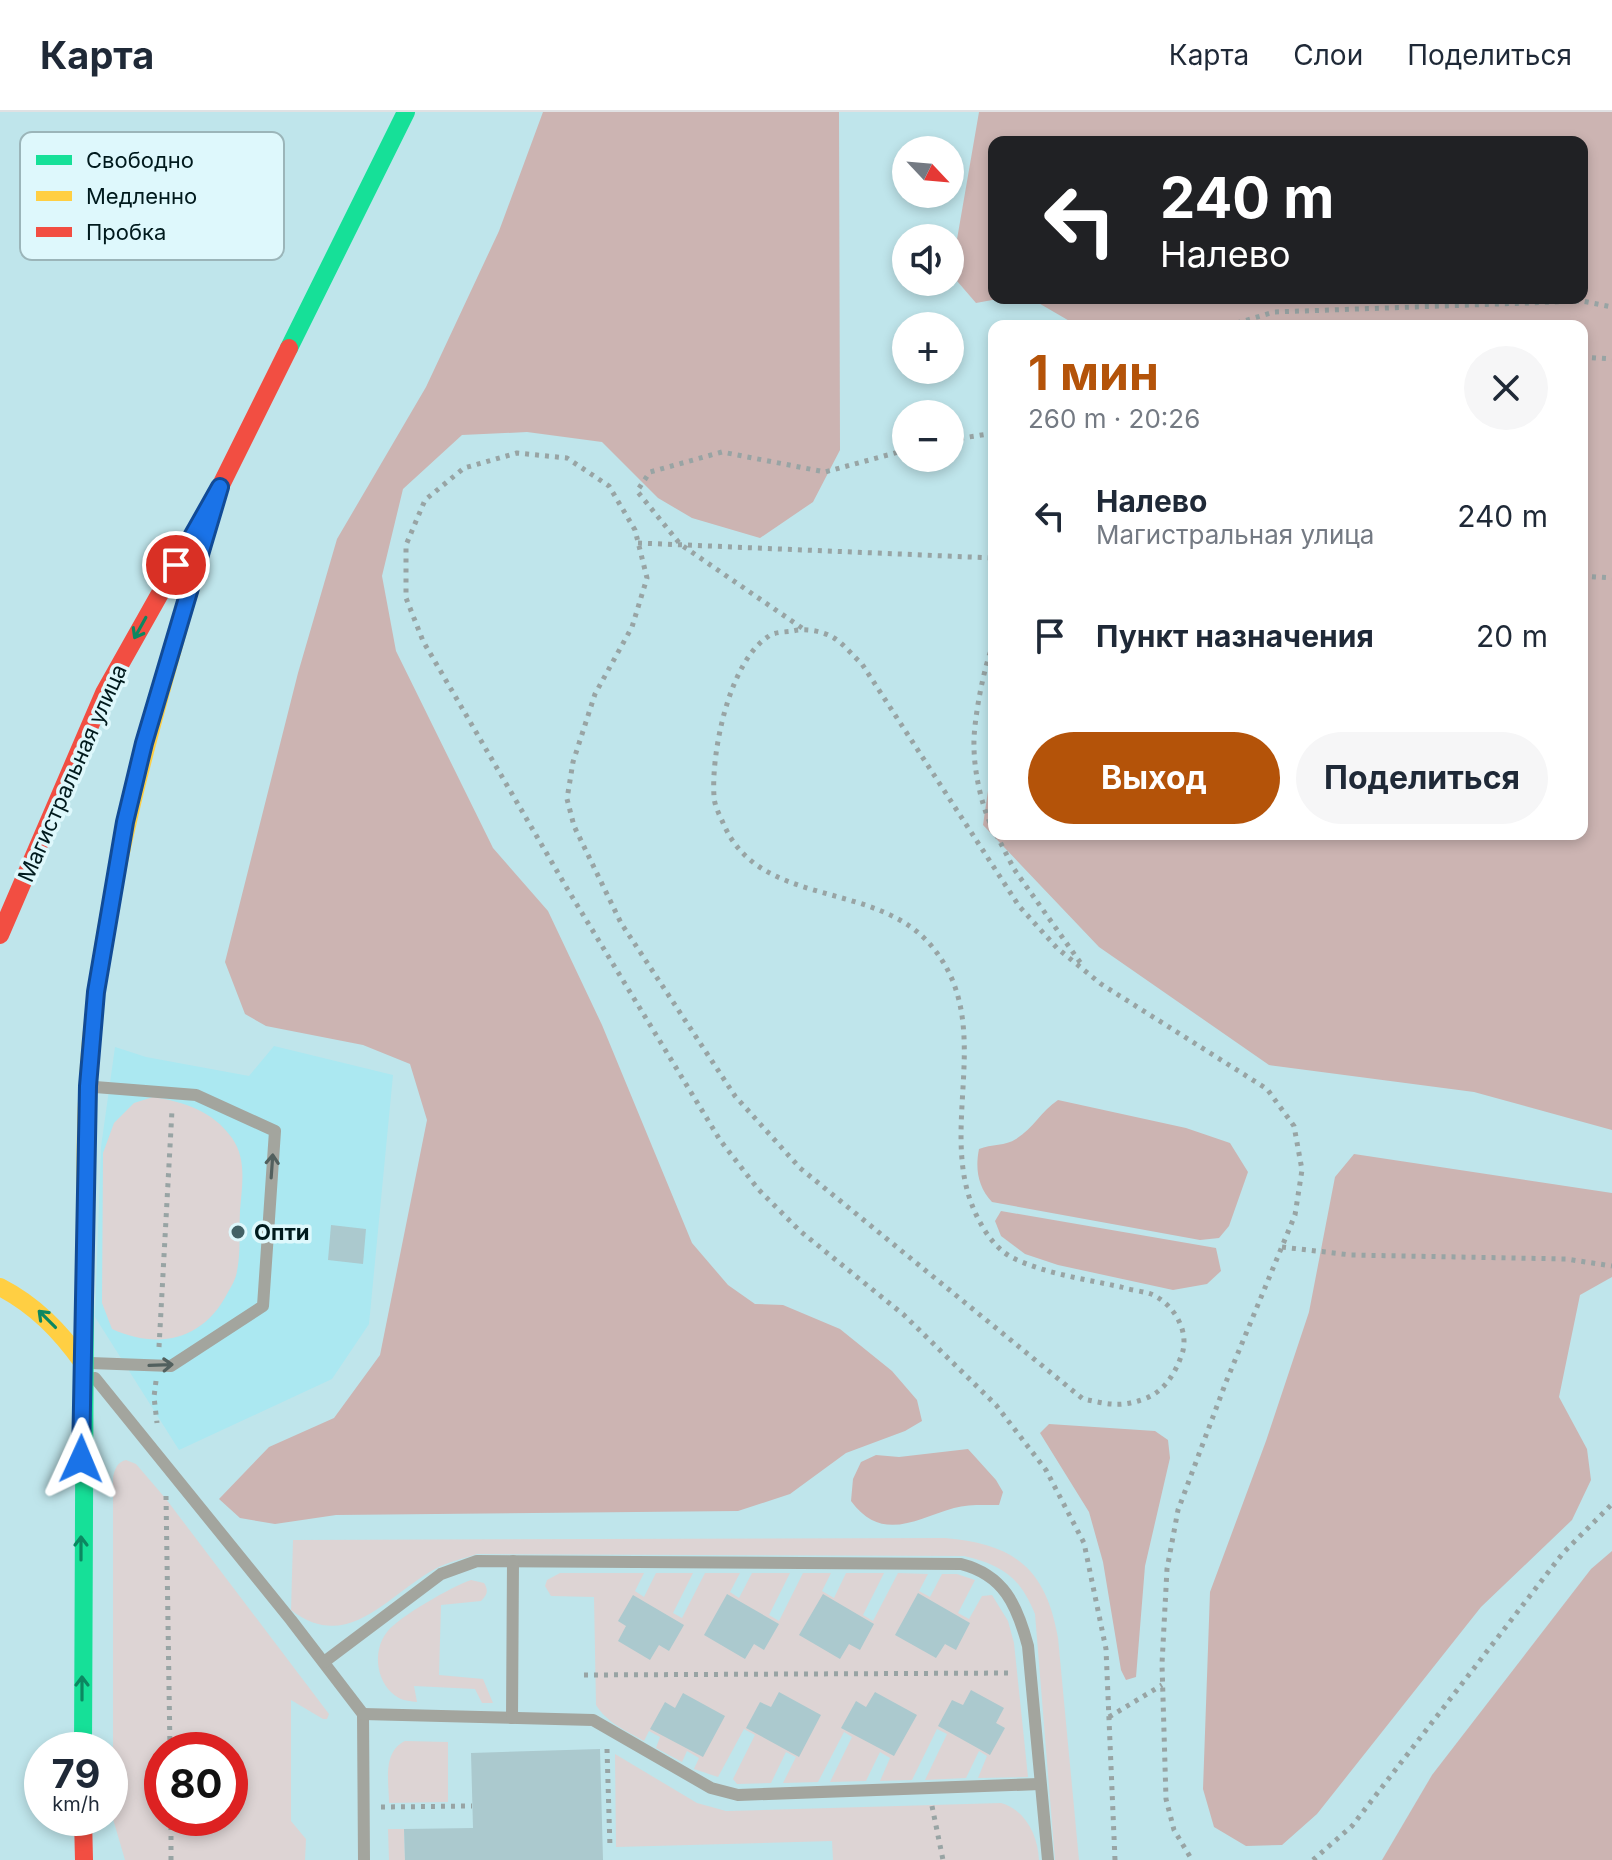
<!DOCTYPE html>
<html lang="ru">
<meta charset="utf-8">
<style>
:root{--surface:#fff;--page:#f6f6f7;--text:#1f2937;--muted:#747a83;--line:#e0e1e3;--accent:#b45309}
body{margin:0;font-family:Inter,sans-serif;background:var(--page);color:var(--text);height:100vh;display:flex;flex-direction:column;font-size:30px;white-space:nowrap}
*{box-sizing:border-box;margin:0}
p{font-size:26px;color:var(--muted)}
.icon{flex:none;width:44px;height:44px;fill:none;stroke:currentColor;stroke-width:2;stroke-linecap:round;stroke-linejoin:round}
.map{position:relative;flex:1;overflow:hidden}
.drawer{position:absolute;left:988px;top:208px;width:600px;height:520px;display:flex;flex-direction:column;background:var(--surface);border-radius:16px;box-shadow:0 4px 12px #0003}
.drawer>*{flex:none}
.top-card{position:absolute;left:988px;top:24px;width:600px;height:168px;border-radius:16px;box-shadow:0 4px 12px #0003;background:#202124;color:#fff;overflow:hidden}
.needle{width:52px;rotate:116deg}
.fabs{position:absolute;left:892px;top:24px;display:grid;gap:16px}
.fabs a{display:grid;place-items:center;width:72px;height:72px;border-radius:50%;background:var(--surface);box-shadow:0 4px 12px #0003;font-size:40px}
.speed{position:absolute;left:24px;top:1620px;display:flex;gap:16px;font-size:40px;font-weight:700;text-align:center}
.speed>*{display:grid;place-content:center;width:104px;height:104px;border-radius:50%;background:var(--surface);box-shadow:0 4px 12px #0003;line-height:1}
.speed small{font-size:20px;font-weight:400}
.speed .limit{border:12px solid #d22;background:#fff;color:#111}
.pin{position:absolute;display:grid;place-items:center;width:68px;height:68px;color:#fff;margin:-34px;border:4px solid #fff;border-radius:50%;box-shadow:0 2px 8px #0007}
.me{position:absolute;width:88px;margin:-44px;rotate:1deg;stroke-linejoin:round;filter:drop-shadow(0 0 6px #0008)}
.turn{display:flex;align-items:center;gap:28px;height:168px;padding:0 40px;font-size:36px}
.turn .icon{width:104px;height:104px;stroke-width:2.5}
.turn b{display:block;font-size:56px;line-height:68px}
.round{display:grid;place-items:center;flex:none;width:84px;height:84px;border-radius:42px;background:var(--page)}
.summary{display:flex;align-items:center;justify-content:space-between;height:136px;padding:0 40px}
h1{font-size:48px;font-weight:700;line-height:60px;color:var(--accent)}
.cta{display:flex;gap:16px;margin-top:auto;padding:16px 40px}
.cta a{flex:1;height:92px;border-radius:48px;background:var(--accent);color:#fff;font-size:32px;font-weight:700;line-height:92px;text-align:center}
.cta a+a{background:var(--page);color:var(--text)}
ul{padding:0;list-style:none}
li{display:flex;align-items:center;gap:24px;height:120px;padding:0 40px}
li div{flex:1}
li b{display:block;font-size:30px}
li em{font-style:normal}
header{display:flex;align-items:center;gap:48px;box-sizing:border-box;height:112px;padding:0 40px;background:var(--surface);border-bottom:2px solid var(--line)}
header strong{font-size:38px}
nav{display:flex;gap:44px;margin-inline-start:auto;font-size:28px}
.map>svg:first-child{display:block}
.built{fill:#abe8f1}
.green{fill:#ddd4d4;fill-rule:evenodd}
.forest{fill:#ccb4b2}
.building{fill:#abc9ce}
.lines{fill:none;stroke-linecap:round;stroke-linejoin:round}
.path{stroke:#98a4a4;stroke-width:5;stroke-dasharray:4 6;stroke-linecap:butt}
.lane{stroke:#a3a59e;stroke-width:12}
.fast{stroke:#16e098;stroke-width:18}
.slow{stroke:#ffcf43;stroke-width:18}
.jam{stroke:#f24e42;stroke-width:18}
.oneway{stroke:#0c8761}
.oneway2{stroke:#52605e}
.route-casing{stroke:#114b97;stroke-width:20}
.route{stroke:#1a73e8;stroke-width:14}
.poi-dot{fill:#436165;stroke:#def8fc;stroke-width:3}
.labels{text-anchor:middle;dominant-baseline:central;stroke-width:7;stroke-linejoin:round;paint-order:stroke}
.street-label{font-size:22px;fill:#001a1d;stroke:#def8fc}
.poi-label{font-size:22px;font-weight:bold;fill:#001a1d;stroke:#def8fc;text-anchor:start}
.key{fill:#def8fc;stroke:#9bb5b9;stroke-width:2}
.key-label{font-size:22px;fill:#001a1d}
</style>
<header>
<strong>Карта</strong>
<nav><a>Карта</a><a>Слои</a><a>Поделиться</a></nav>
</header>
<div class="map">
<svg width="1612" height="1748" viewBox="0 0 1612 1748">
<rect width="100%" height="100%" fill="#bfe5eb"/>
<polygon class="built" points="274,934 393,963 369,1212 332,1267 179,1338 95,1205 101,1035 115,935 146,945 249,964"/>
<g class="green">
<path d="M153,985C184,990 213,999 232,1026C247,1047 242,1074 240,1098C239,1118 241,1140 237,1159C236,1167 231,1175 227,1182C203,1228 158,1238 112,1217L102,1191L103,1041L114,1011L134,991Z"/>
<path d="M126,1348L136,1352L166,1387L329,1602L327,1607H323L291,1588V1709L306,1727L305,1748H125L113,1707V1365C115,1357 117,1350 126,1348ZM162,1638H230V1706H162Z"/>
<path d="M945,1426C1014,1432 1046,1456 1058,1526L1079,1748H1055L1035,1502C1020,1465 1002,1453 964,1444L477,1442C463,1447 447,1450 435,1457C387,1483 348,1542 291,1498L293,1428Z"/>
<path d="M560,1461H644L635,1479L644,1485L656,1461H693L673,1501L682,1506L705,1461H740L730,1480L739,1486L752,1461H790L769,1503L779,1509L803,1461H831L822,1479L834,1486L846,1461H884L863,1503L873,1509L898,1461L928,1462L919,1479L930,1485L942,1462H957L975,1468L958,1501L969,1507L982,1484L992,1483L1008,1509L1014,1531L1028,1665L978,1666L987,1644L979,1639L966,1666L925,1668L947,1622L937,1617L912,1668L880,1669L890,1646L880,1640L866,1669L830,1670L852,1625L844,1620L818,1670L783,1671L796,1645L786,1640L771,1671L737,1672L733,1667L755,1623L744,1617L718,1665L694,1657L699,1646L687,1639L682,1650L656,1636L660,1625L649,1619L644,1629C627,1619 607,1611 596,1593L594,1485L551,1484L545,1474L547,1468Z"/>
<path d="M471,1468L484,1471C489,1479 487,1483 481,1489L441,1493L439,1563L483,1567L493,1591H482L475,1577L414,1574L417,1590C411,1589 404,1589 399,1586C377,1574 371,1540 387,1520C400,1504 451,1475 471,1468Z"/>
<path d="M405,1629L448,1630V1690L389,1691C389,1670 382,1640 405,1629Z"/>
<path d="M615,1642L697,1691L726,1699L1001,1691C1026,1698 1038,1724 1039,1748H833L832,1729L616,1735Z"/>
<polygon points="388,1717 404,1717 405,1748 389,1748"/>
</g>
<g class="forest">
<polygon points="543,0 839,0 840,338 813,390 760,426 692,406 658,386 602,330 527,320 462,323 403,377 382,464 396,539 493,736 548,799 602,913 692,1131 728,1173 755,1192 783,1193 840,1217 892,1259 917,1288 922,1309 905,1319 846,1341 790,1382 738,1399 336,1403 275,1412 240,1406 219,1387 269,1335 334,1306 380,1243 427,1008 410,952 363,933 266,914 245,902 225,850 298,561 337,427 426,275 499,119"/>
<polygon points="979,0 1612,0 1612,1018 1474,980 1269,953 1099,835 983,713 994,638 994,722 1582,722 1582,214 1078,214 1030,186 1582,186 1582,30 994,30 994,186 1003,186 976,191 951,162"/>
<path d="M1058,988L1186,1016L1230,1031L1248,1060L1229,1114L1219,1126L1200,1128L992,1090C978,1075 975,1057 979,1037C991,1032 1006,1034 1016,1027C1034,1016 1041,999 1058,988Z"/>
<polygon points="1354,1042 1612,1081 1612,1165 1580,1183 1559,1285 1587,1337 1591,1368 1572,1408 1481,1495 1317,1702 1282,1733 1246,1734 1214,1715 1203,1677 1210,1480 1266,1329 1309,1200 1335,1065"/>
<polygon points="1001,1099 1216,1136 1221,1159 1207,1172 1173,1178 1058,1153 1025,1142 1001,1124 995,1109"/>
<polygon points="1049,1312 1155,1319 1168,1328 1170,1346 1145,1454 1136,1565 1126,1568 1121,1558 1103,1450 1089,1400 1040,1321"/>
<path d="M968,1337L996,1368L1003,1380L999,1393C984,1393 968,1392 954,1396C916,1407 882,1431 851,1389L853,1367L861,1350L876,1343L899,1345Z"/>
<polygon points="1612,1439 1612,1748 1382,1748 1432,1663 1591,1457"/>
</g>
<g class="building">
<polygon points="331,1113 366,1117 363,1152 328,1148"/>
<polygon points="918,1481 970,1511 956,1538 945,1532 936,1546 895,1523"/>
<polygon points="727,1482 779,1512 764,1538 754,1532 745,1547 704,1523"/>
<polygon points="823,1482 874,1512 860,1538 849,1532 840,1547 799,1523"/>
<polygon points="633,1483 684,1513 669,1539 659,1533 650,1548 618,1529 626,1514 618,1509"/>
<polygon points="971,1578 1004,1596 996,1611 1005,1616 990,1643 938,1614 952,1588 963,1593"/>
<polygon points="779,1580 821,1603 799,1645 746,1616 760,1590 771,1595"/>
<polygon points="875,1580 917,1603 894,1644 841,1616 856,1589 866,1595"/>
<polygon points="683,1581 725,1604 703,1645 650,1617 665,1590 675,1596"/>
<polygon points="600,1637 603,1748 405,1748 404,1717 473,1716 471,1641"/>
</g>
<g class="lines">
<g class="path">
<polyline points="1227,214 1274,200 1582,189 1612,195"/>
<polyline points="1582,245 1612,247"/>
<polyline points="950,328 994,321"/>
<polyline points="638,431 994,446"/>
<polyline points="1582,464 1612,466"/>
<polyline points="802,516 680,432 637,379 650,360 722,340 825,360 906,338"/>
<path d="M994,531C984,552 973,611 974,634C974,660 982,697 994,719"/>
<polyline points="996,722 1014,757 1082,853"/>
<polyline points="1282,1135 1351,1143 1566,1147 1612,1154"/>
<polyline points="159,1235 172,998"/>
<polyline points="156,1269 154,1285 157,1311"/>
<polyline points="166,1384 170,1638"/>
<polyline points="584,1563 1013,1561"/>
<polyline points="1109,1605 1162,1573"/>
<polyline points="607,1637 610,1736"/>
<polyline points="932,1694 943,1748"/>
<polyline points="381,1695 472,1694"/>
<polyline points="171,1748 171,1706"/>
<path d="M1115,1748L1106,1537L1084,1431L1046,1358L996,1293L904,1203L800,1119L758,1077L720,1028L568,778L423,529L406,486V433L425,388L464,356L517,341L567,346L609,374L635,418L647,466L632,515L595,582L573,650L567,687L574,714L621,811L735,984L800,1056L1083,1287C1108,1292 1119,1296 1144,1287C1164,1280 1175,1262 1182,1242C1190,1219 1173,1191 1151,1182C1142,1179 1130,1178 1121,1175C1085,1167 1046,1162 1013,1146C993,1136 980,1113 972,1093C939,1008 998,907 928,830C872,769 760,795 724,713C720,704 714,693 714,684C711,641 729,549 769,524C774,520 786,520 793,519C805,516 823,519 834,526C844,532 853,544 862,552L1019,794L1057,836L1101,872L1267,977L1294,1014L1302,1058L1295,1103L1226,1270L1178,1398L1167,1457L1162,1552L1166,1687L1174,1718L1192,1748"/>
<polyline points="1313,1748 1352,1714 1563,1441 1612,1392"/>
</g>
<g class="lane">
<polyline points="90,1251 171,1254 263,1194 275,1019 196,983 95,975"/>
<polyline points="95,1266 291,1508 363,1602 364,1748"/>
<path d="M324,1550L441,1462L477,1449L961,1452C1004,1463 1017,1493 1028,1534L1048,1748"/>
<polyline points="363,1602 593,1608 711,1676 738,1683 1040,1672"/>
<polyline points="512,1606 513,1449"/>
</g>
<g class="fast">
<polyline points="289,236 406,0"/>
<polyline points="83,1638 85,1165"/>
</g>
<g class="slow">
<path d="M85,1165C86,1080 83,994 93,909C109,763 148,622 189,481"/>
<path d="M0,1175C35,1193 60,1219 83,1251"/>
</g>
<g class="jam">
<polyline points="189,481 220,375"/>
<polyline points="0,823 104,581 220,375 289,236"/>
<polyline points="83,1706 84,1748"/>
</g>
</g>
<defs><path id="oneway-shaft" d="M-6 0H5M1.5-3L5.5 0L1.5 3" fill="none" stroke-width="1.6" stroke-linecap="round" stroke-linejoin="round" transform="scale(2)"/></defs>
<g class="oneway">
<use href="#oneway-shaft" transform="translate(140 516) rotate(119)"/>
<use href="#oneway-shaft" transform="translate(47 1207) rotate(-135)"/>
<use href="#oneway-shaft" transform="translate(81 1436) rotate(-90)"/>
<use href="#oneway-shaft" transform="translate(82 1576) rotate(-90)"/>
</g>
<g class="oneway2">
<use href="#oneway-shaft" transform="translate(272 1054) rotate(-86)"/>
<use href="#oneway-shaft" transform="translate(161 1253) rotate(-2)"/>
</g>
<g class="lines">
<g class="route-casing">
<polyline id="route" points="81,1347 88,974 96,880 125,710 144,631 220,375 176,453"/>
</g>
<use href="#route" class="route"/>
</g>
<circle class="poi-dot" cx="238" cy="1120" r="8"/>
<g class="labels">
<g class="street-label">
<text transform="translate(72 661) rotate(-66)">Магистральная улица</text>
</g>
<g class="poi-label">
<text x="254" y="1120">Опти</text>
</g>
</g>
<rect x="20" y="20" width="264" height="128" rx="12" class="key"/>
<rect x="36" y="43" width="36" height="10" fill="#16e098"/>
<rect x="36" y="79" width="36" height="10" fill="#ffcf43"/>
<rect x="36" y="115" width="36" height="10" fill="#f24e42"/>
<g class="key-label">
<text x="86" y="56">Свободно</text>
<text x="86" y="92">Медленно</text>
<text x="86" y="128">Пробка</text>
</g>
</svg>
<div class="fabs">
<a><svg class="needle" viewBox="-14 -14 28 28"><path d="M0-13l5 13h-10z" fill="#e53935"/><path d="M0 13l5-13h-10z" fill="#747a83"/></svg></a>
<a><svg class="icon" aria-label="sound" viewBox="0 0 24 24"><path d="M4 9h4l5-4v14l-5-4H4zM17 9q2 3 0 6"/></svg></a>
<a>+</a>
<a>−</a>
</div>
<div class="speed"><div>79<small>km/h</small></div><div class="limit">80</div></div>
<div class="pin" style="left:176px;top:453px;background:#d93025"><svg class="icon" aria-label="arrive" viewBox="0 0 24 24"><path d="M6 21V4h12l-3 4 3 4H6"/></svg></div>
<svg class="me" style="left:81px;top:1347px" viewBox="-20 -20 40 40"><path d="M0-17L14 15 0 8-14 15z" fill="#1a73e8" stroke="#fff" stroke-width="4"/></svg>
<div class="top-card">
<div class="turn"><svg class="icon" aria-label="left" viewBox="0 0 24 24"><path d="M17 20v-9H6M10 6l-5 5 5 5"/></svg><div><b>240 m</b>Налево</div></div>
</div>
<section class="drawer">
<div class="summary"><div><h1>1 мин</h1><p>260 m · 20:26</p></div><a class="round"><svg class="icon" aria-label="close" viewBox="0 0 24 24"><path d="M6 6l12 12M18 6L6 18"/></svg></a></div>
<ul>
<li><svg class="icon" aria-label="left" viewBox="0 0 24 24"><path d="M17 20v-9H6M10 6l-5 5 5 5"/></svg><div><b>Налево</b><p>Магистральная улица</p></div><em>240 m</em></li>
<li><svg class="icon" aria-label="arrive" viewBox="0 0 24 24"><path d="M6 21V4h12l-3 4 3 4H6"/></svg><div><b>Пункт назначения</b></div><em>20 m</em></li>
</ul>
<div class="cta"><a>Выход</a><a>Поделиться</a></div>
</section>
</div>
